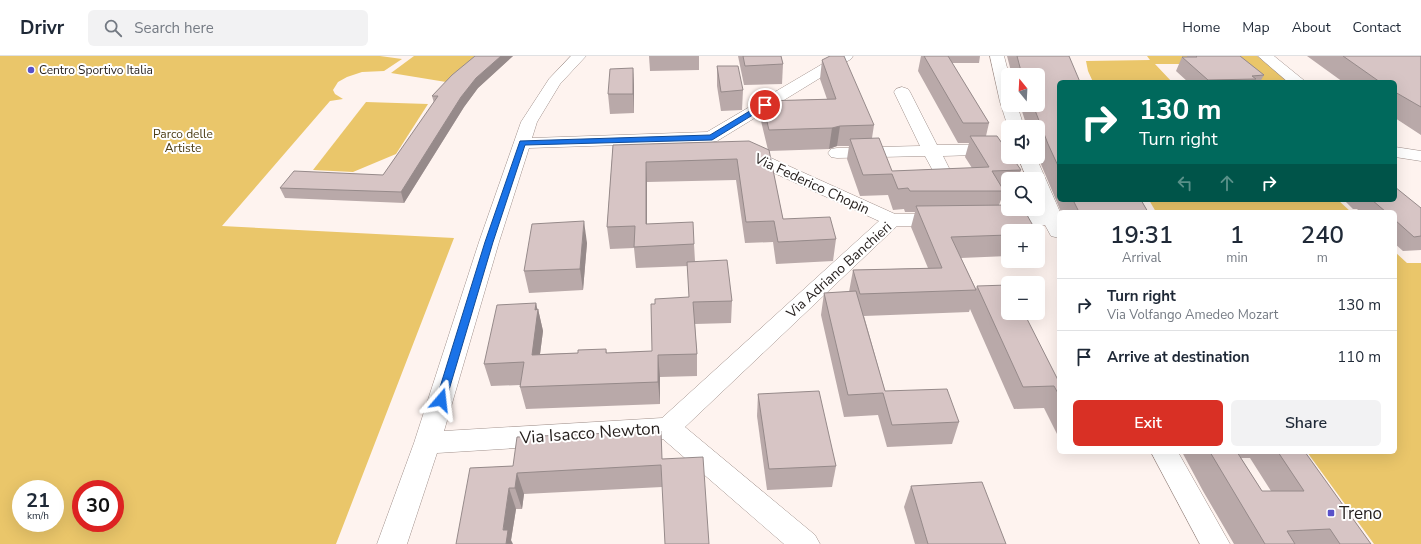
<!DOCTYPE html>
<meta charset="utf-8">
<style>
:root{--surface:#fff;--page:#f2f2f3;--text:#1f2937;--muted:#747a83;--line:#e0e1e3;--accent:#d93025}
body{margin:0;font-family:"Nunito Sans",sans-serif;background:var(--page);color:var(--text);height:100vh;display:flex;flex-direction:column;font-size:15px;white-space:nowrap}
*{box-sizing:border-box;margin:0}
p{font-size:13px;color:var(--muted)}
.icon{flex:none;width:22px;height:22px;fill:none;stroke:currentColor;stroke-width:2;stroke-linecap:round;stroke-linejoin:round}
.map{position:relative;flex:1;overflow:hidden}
.drawer{position:absolute;left:1057px;top:154px;width:340px;height:244px;display:flex;flex-direction:column;background:var(--surface);border-radius:6px;box-shadow:0 4px 16px #0002}
.drawer>*{flex:none}
.top-card{position:absolute;left:1057px;top:24px;width:340px;height:122px;border-radius:6px;box-shadow:0 4px 16px #0002;background:#00695c;color:#fff;overflow:hidden}
.needle{width:26px;rotate:342deg}
.fabs{position:absolute;left:1001px;top:12px;display:grid;gap:8px}
.fabs a{display:grid;place-items:center;width:44px;height:44px;border-radius:6px;background:var(--surface);box-shadow:0 4px 16px #0002;font-size:20px}
.speed{position:absolute;left:12px;top:424px;display:flex;gap:8px;font-size:20px;font-weight:700;text-align:center}
.speed>*{display:grid;place-content:center;width:52px;height:52px;border-radius:50%;background:var(--surface);box-shadow:0 4px 16px #0002;line-height:1}
.speed small{font-size:10px;font-weight:400}
.speed .limit{border:6px solid #d22;background:#fff;color:#111}
.pin{position:absolute;display:grid;place-items:center;width:34px;height:34px;color:#fff;margin:-17px;border:2px solid #fff;border-radius:50%;box-shadow:0 1px 4px #0007}
.me{position:absolute;width:44px;margin:-22px;rotate:17deg;stroke-linejoin:round;filter:drop-shadow(0 0 3px #0008)}
.turn{display:flex;align-items:center;gap:14px;height:84px;padding:0 16px;font-size:18px}
.turn .icon{width:52px;height:52px;stroke-width:2.5}
.turn b{display:block;font-size:28px;line-height:34px}
.lanes{display:flex;align-items:center;height:38px;padding:0 16px;background:#0003;justify-content:center;gap:20px;direction:ltr}
.lanes .off{opacity:.35}
.eta{display:flex;justify-content:space-evenly;align-items:center;height:68px;text-align:center}
.eta b{font-size:24px;font-weight:600;line-height:28px}
.cta{display:flex;gap:8px;margin-top:auto;padding:8px 16px}
.cta a{flex:1;height:46px;border-radius:6px;background:var(--accent);color:#fff;font-size:16px;font-weight:600;line-height:46px;text-align:center}
.cta a+a{background:var(--page);color:var(--text)}
ul{padding:0;list-style:none}
li{display:flex;align-items:center;gap:12px;height:52px;padding:0 16px;border-top:1px solid var(--line)}
li div{flex:1}
li b{display:block;font-size:15px}
li em{font-style:normal}
header{display:flex;align-items:center;gap:24px;box-sizing:border-box;height:56px;padding:0 20px;background:var(--surface);border-bottom:1px solid var(--line)}
header strong{font-size:19px}
nav{display:flex;gap:22px;margin-inline-start:auto;font-size:14px}
.search{width:280px;height:36px;background:var(--page);display:flex;align-items:center;gap:10px;box-sizing:border-box;padding:0 14px;border-radius:6px;color:var(--muted);font-size:15px}
.map>svg:first-child{display:block}
.green{fill:#eac66a;fill-rule:evenodd}
.lines{fill:none;stroke-linecap:round;stroke-linejoin:round}
.minor-casing{stroke:#a0908b;stroke-width:1}
.minor{fill:#fff;fill-rule:evenodd}
.wall{fill:#b9a9a9;fill-rule:evenodd}
.shaded-wall{fill:#968a8a}
.building{fill:#d7c5c5;stroke:#968a8a}
.route{fill:#1a73e8;stroke:#114b97}
.poi-dot{fill:#5951c9;stroke:#fff;stroke-width:1.5}
.labels{text-anchor:middle;dominant-baseline:central;stroke-width:4;stroke-linejoin:round;paint-order:stroke}
.far-poi-label{font-size:12px;fill:#241e1c;stroke:#fff;text-anchor:start}
.far-park-label{font-size:12px;fill:#4b3c14;stroke:#fff}
.street-label{font-size:14px;fill:#241e1c;stroke:#fff}
.near-street-label{font-size:17px;fill:#241e1c;stroke:#fff}
.near-poi-label{font-size:17px;fill:#241e1c;stroke:#fff;text-anchor:start}
</style>
<header>
<strong>Drivr</strong>
<div class="search"><svg class="icon" aria-label="search" viewBox="0 0 24 24"><circle cx="10" cy="10" r="6"/><path d="M15 15l6 6"/></svg>Search here</div>
<nav><a>Home</a><a>Map</a><a>About</a><a>Contact</a></nav>
</header>
<div class="map">
<svg width="1421" height="488" viewBox="0 0 1421 488">
<rect width="100%" height="100%" fill="#fef3ef"/>
<g class="green">
<path d="M0,0H380L402,3L384,15L362,16L347,21L338,26L333,34L335,38L343,43L330,45L222,170L454,182L336,488H0ZM21,433H55V467H21ZM81,433H115V467H81Z"/>
<polygon points="414,0 478,0 446,26 391,17"/>
<polygon points="1147,0 1192,0 1184,8 1155,8 1172,26 1093,26 1088,15 1086,5 1150,4"/>
<polygon points="1217,0 1257,0 1289,26 1248,26"/>
<polygon points="366,46 428,48 396,98 353,116 313,114"/>
<polygon points="1149,144 1338,144 1351,156 1156,156"/>
<polygon points="1395,196 1407,207 1421,207 1421,488 1374,488 1307,396 1395,396"/>
</g>
<g class="lines">
<g class="minor-casing">
<g id="minor">
<polygon points="571,0 586,0 560,28 537,66 532,82 707,76 836,0 853,0 851,3 717,85 711,86 529,92 499,186 444,375 662,362 879,165 739,101 736,97 739,93 745,92 751,93 895,158 943,158 950,160 953,164 950,168 943,170 897,170 685,371 815,479 820,488 784,488 663,383 437,397 407,488 377,488 414,387 479,186 521,66 549,23"/>
<polygon points="990,0 1004,0 1009,19 1008,49 1017,49 1024,71 1008,71 1000,46"/>
<polygon points="1258,0 1274,0 1306,26 1288,26"/>
<polygon points="902,31 908,33 910,36 937,89 1008,88 1008,98 943,100 954,122 951,126 945,127 939,126 925,100 837,102 831,101 828,97 831,93 837,92 920,90 894,36 896,33"/>
<polygon points="1395,91 1421,95 1421,105 1395,101"/>
<polygon points="1018,101 1036,101 1060,156 1059,182 1051,180 1045,169 1000,169 993,167 990,163 993,159 1000,157 1041,157 1038,150 1038,123 1027,123"/>
<polygon points="1151,396 1178,396 1230,488 1200,488"/>
</g>
</g>
<use href="#minor" class="minor"/>
</g>
<g class="wall">
<polygon points="475,0 513,0 478,32 464,51 404,147 285,142 280,132 383,119 434,47 432,40"/>
<polygon points="649,0 699,0 699,14 650,15"/>
<polygon points="738,0 781,0 783,8 782,28 744,29"/>
<polygon points="921,0 980,0 979,7 952,7 989,67 986,80 1021,114 1018,123 1008,123 1008,135 1004,136 999,149 1008,175 1008,200 961,202 976,233 977,230 1059,326 1059,382 1044,352 1014,353 970,253 969,256 864,260 885,335 959,366 952,388 887,391 878,359 844,361 821,259 824,237 849,236 853,214 928,212 911,171 915,156 905,156 904,153 893,154 888,139 860,140 847,103 849,90 837,90 829,93 769,95 783,163 836,183 833,205 776,208 773,186 745,187 736,124 647,126 647,168 694,188 695,205 732,245 731,267 695,268 697,298 697,320 660,321 660,348 526,353 520,331 520,329 491,330 484,308 536,247 537,253 538,253 543,275 540,298 578,297 606,293 607,297 652,295 655,248 689,242 688,210 636,212 634,192 610,193 607,171 613,89 768,94 761,65 762,45 827,43 820,23 822,4 874,69 872,82 892,115 972,112 965,101 969,87 958,87 918,15"/>
<polygon points="1007,0 1069,0 1059,26 1059,144 1141,144 1148,156 1061,156 1038,101 1038,71 1027,71 1020,49 1038,49 1038,19 1012,19"/>
<polygon points="1187,0 1240,0 1264,19 1260,26 1188,26 1176,15 1182,1 1187,1"/>
<polygon points="1307,0 1421,0 1421,79 1395,62 1395,26 1343,26"/>
<polygon points="717,10 743,34 742,54 721,55 717,30"/>
<polygon points="633,12 634,32 634,57 610,58 608,38"/>
<polygon points="1344,144 1395,144 1421,152 1421,194 1403,195 1395,188 1395,156 1360,156 1357,153 1353,153"/>
<polygon points="587,187 583,234 529,237 524,215"/>
<polygon points="758,338 836,410 832,431 767,434 757,360"/>
<polygon points="661,375 662,431 524,438 522,453 516,453 511,484 470,412 513,410"/>
<path d="M1182,396H1305L1371,488H1234L1203,435ZM1241,402H1250L1271,435H1262Z"/>
<polygon points="911,430 1006,488 915,488 904,451"/>
</g>
<g class="shaded-wall">
<polygon points="501,0 513,0 478,32 464,51 404,147 401,136 461,41 476,22"/>
<polygon points="633,12 634,32 634,57 633,38"/>
<polygon points="840,70 837,90 829,93 832,72"/>
<polygon points="646,106 647,126 647,189 646,168"/>
<polygon points="584,165 587,187 583,234 580,213"/>
<polygon points="536,247 538,257 538,253 543,275 537,321 532,299"/>
<polygon points="658,299 660,321 660,348 658,326"/>
<polygon points="517,417 524,438 522,453 515,432"/>
<polygon points="509,432 516,453 511,484 513,488 506,488 503,474"/>
</g>
<g class="building">
<polygon points="475,0 501,0 476,22 461,41 401,136 280,132 294,115 383,119 438,40 432,40 452,19"/>
<polygon points="743,0 781,0 783,8 745,10"/>
<polygon points="830,0 844,0 874,69 840,70 832,72 769,74 762,45 836,43 822,4"/>
<polygon points="924,0 948,0 989,67 963,67"/>
<polygon points="1017,0 1069,0 1080,26 1059,26 1059,112 1048,88 1033,49 1038,49 1038,19 1022,19"/>
<polygon points="1196,0 1240,0 1264,19 1252,20 1256,23 1208,24 1182,1 1197,1"/>
<polygon points="1343,0 1421,0 1421,51 1395,36 1395,26 1380,26"/>
<polygon points="717,10 738,10 743,34 721,36"/>
<polygon points="633,12 633,38 608,38 610,13"/>
<polygon points="970,80 997,80 1008,96 1008,101 1012,101 1021,114 992,115 1004,135 910,135 908,132 898,133 892,118 863,119 850,83 879,82 892,115 989,111"/>
<polygon points="749,85 769,94 783,163 830,161 836,183 778,186 774,165 746,166 737,103 646,106 646,168 693,166 694,188 634,191 635,170 607,171 613,89"/>
<polygon points="1395,131 1421,152 1421,180 1414,181 1395,164 1395,156 1386,156 1372,144 1395,144"/>
<polygon points="1073,144 1141,144 1148,156 1079,156"/>
<polygon points="1008,149 1008,153 1015,153 1018,159 1027,159 1036,175 1008,175 1008,179 951,181 976,234 860,238 853,214 942,212 916,150"/>
<polygon points="584,165 580,213 524,215 532,168"/>
<polygon points="727,204 732,245 693,246 697,298 658,299 658,326 520,331 524,306 484,308 497,249 536,247 535,254 538,253 532,299 578,297 578,294 606,293 606,297 652,295 651,248 655,248 655,243 689,241 687,206"/>
<polygon points="1008,229 1008,257 1024,257 1059,326 1059,339 1054,330 1023,331 977,230"/>
<polygon points="856,235 885,335 947,333 959,366 892,369 883,337 848,339 824,237"/>
<polygon points="819,335 836,410 769,413 758,338"/>
<polygon points="661,375 662,403 703,401 709,488 665,488 661,409 517,417 515,432 509,432 503,474 508,474 506,488 456,488 470,412 513,410 517,381"/>
<polygon points="1210,396 1237,396 1262,435 1304,435 1278,396 1305,396 1371,488 1340,488 1330,473 1287,475 1295,488 1265,488"/>
<polygon points="982,426 1006,488 928,488 911,430"/>
</g>
<polygon class="route" points="763,47 769,49 712,84 525,89 493,186 446,344 444,346 437,346 436,344 485,186 520,85 710,79"/>
<g class="poi-dot">
<circle cx="31" cy="14" r="4"/>
<rect x="1327" y="453" width="8" height="8" rx="2"/>
</g>
<g class="labels">
<g class="far-poi-label">
<text x="39" y="14">Centro Sportivo Italia</text>
</g>
<g class="far-park-label">
<text x="183" y="78">Parco delle<tspan x="183" dy="14">Artiste</tspan></text>
</g>
<g class="street-label">
<text transform="translate(812 128) rotate(25)">Via Federico Chopin</text>
<text transform="translate(839 214) rotate(-42)">Via Adriano Banchieri</text>
</g>
<g class="near-street-label">
<text transform="translate(590 377) rotate(-4)">Via Isacco Newton</text>
</g>
<g class="near-poi-label">
<text x="1339" y="457">Treno</text>
</g>
</g>
</svg>
<div class="fabs">
<a><svg class="needle" viewBox="-14 -14 28 28"><path d="M0-13l5 13h-10z" fill="#e53935"/><path d="M0 13l5-13h-10z" fill="#747a83"/></svg></a>
<a><svg class="icon" aria-label="sound" viewBox="0 0 24 24"><path d="M4 9h4l5-4v14l-5-4H4zM17 9q2 3 0 6"/></svg></a>
<a><svg class="icon" aria-label="search" viewBox="0 0 24 24"><circle cx="10" cy="10" r="6"/><path d="M15 15l6 6"/></svg></a>
<a>+</a>
<a>−</a>
</div>
<div class="speed"><div>21<small>km/h</small></div><div class="limit">30</div></div>
<div class="pin" style="left:765px;top:49px;background:#d93025"><svg class="icon" aria-label="arrive" viewBox="0 0 24 24"><path d="M6 21V4h12l-3 4 3 4H6"/></svg></div>
<svg class="me" style="left:441px;top:344px" viewBox="-20 -20 40 40"><path d="M0-17L14 15 0 8-14 15z" fill="#1a73e8" stroke="#fff" stroke-width="4"/></svg>
<div class="top-card">
<div class="turn"><svg class="icon" aria-label="right" viewBox="0 0 24 24"><path d="M7 20v-9h11M14 6l5 5-5 5"/></svg><div><b>130 m</b>Turn right</div></div>
<div class="lanes"><svg class="icon off" aria-label="left" viewBox="0 0 24 24"><path d="M17 20v-9H6M10 6l-5 5 5 5"/></svg><svg class="icon off" aria-label="ahead" viewBox="0 0 24 24"><path d="M12 20V5M6 11l6-6 6 6"/></svg><svg class="icon" aria-label="right" viewBox="0 0 24 24"><path d="M7 20v-9h11M14 6l5 5-5 5"/></svg></div>
</div>
<section class="drawer">
<div class="eta">
<div><b>19:31</b><p>Arrival</p></div>
<div><b>1</b><p>min</p></div>
<div><b>240</b><p>m</p></div>
</div>
<ul>
<li><svg class="icon" aria-label="right" viewBox="0 0 24 24"><path d="M7 20v-9h11M14 6l5 5-5 5"/></svg><div><b>Turn right</b><p>Via Volfango Amedeo Mozart</p></div><em>130 m</em></li>
<li><svg class="icon" aria-label="arrive" viewBox="0 0 24 24"><path d="M6 21V4h12l-3 4 3 4H6"/></svg><div><b>Arrive at destination</b></div><em>110 m</em></li>
</ul>
<div class="cta"><a>Exit</a><a>Share</a></div>
</section>
</div>
